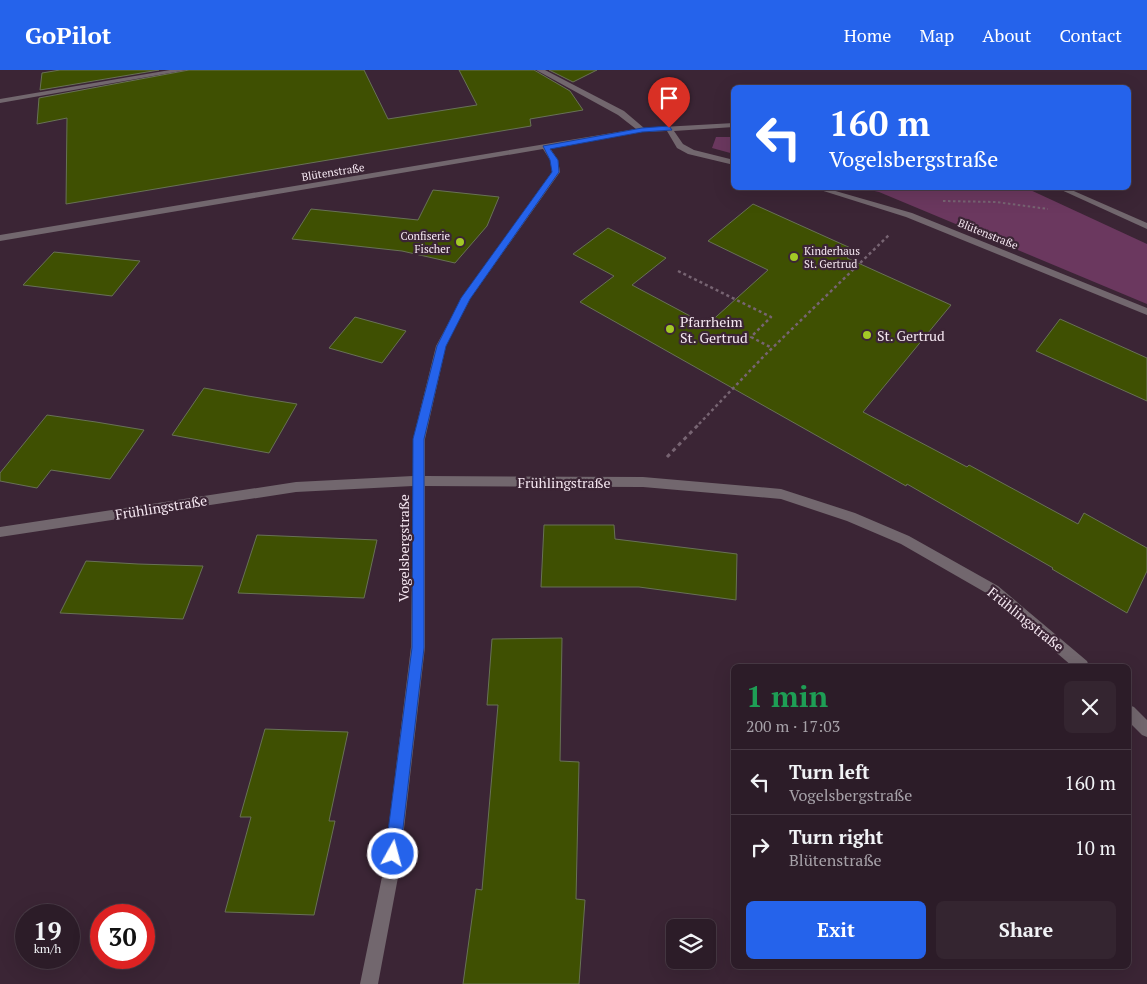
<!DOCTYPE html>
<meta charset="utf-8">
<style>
:root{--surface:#2c1c28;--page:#342530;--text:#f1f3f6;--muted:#a6a1a8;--line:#483a45;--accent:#2563eb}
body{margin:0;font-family:"PT Serif",serif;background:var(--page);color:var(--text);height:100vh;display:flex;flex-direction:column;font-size:19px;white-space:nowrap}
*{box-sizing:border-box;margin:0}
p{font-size:16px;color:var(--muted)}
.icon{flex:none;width:28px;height:28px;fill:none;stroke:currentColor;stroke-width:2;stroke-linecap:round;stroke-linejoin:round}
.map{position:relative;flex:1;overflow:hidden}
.side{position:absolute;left:731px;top:594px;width:400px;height:305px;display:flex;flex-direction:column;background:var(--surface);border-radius:8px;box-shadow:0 5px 20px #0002,0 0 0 1px var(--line)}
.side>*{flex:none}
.top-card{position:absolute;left:731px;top:15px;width:400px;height:105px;border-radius:8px;box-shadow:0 5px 20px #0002,0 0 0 1px var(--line);background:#2563eb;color:#fff;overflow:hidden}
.tools{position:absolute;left:666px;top:849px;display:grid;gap:10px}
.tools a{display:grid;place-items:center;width:50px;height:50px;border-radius:8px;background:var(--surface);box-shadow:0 5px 20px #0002,0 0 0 1px var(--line);font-size:25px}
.speed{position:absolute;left:15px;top:834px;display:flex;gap:10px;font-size:25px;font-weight:700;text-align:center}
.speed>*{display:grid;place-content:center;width:65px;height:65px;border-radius:50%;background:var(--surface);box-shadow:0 5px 20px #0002,0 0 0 1px var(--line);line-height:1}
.speed small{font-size:12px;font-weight:400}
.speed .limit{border:8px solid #d22;background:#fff;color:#111}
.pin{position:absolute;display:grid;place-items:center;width:42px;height:42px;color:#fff;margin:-51px -21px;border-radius:50% 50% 50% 0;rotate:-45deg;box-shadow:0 0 5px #0007}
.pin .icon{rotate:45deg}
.me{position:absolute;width:55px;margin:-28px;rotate:7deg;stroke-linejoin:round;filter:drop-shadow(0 0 4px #0008)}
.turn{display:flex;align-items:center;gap:18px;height:105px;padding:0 15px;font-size:22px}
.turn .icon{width:65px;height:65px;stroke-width:2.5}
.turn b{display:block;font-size:35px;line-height:42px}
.round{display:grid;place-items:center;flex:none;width:52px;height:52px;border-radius:8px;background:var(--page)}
.overview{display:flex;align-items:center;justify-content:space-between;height:85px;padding:0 15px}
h1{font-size:30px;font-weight:700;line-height:38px;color:#1e9e55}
.button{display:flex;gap:10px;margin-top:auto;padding:10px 15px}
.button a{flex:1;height:58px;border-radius:8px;background:var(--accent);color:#fff;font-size:20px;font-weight:700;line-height:58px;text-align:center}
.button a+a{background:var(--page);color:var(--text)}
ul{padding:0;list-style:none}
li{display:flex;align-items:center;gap:15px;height:65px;padding:0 15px;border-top:1px solid var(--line)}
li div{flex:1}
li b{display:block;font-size:19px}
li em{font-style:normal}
header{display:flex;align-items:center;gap:30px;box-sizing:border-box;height:70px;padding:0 25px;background:var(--accent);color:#fff}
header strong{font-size:24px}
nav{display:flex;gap:28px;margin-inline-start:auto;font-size:18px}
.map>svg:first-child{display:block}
.green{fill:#6b385f}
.building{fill:#3f5002;stroke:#687156}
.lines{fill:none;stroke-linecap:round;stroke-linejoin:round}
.path-far2{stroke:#776472;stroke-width:2;stroke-dasharray:2.5 2.5;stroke-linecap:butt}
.path-far1{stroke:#776472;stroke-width:2.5;stroke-dasharray:3 3;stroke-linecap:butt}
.path{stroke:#776472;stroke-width:3;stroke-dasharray:4 4;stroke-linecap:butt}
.street{fill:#72676e;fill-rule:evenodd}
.route{fill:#2563eb;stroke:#184099}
.poi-dot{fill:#a3c926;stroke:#3b2535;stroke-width:2}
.labels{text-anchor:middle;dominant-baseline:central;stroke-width:4.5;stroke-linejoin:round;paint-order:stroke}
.far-street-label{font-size:11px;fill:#f4e6f0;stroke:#3b2535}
.far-poi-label{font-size:11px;fill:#f4e6f0;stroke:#3b2535;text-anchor:end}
.poi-label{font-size:14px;fill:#f4e6f0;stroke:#3b2535;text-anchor:start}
.street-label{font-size:14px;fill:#f4e6f0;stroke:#3b2535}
</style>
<header>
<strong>GoPilot</strong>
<nav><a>Home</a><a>Map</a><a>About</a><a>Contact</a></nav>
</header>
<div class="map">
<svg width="1147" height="914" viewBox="0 0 1147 914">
<rect width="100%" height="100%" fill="#3b2535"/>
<g class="green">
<polygon points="716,67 734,67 734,84 712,78"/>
<polygon points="861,118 1026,118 1147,174 1147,234 879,122"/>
</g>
<g class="building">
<polygon points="60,0 159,0 40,20 42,3"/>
<polygon points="189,0 364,0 388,49 477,35 459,0 534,0 570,21 583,40 530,49 531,56 66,134 67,48 37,54 39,28"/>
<polygon points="549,0 597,0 573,12"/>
<polygon points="433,120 499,127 487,156 455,193 402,181 292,169 311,139 418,150"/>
<polygon points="753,134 855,180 847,188 951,235 863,342 967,397 969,395 1078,454 1084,443 1147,478 1147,501 1127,543 1052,499 1053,498 907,414 906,416 580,232 614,206 573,184 608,158 666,188 632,215 707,255 768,200 708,171"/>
<polygon points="54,182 140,191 112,226 23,215"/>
<polygon points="355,247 406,261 382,293 329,278"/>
<polygon points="1060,249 1147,288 1147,331 1036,281"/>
<polygon points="204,318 248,326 297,334 269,383 172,365"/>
<polygon points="47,345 96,352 144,360 110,409 51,400 37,418 0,411 0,403"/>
<polygon points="544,455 614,455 615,469 737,484 736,530 639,517 541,517"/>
<polygon points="257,465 377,470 364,528 238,523"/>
<polygon points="86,491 138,494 203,496 183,549 60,543"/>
<polygon points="562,568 560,691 579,692 576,829 585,830 579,914 463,914 476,819 482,820 498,635 487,635 492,569"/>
<polygon points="265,659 348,662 329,751 335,751 314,845 225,842 251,747 240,747"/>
</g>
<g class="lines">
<polyline class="path-far2" points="943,131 996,132 1048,139"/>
<g class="path-far1">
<polyline points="840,194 853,200"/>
<polyline points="678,201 771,247 751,267 772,278"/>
<polyline points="699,354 764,286 889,165"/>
</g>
<polyline class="path" points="667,387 700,353"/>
<g class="street">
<polygon points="170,0 187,0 0,33 0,29"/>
<polygon points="536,0 545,0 624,41 644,58 734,53 734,57 674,61 683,74 694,80 734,90 734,95 688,84 677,78 667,61 642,62 550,78 558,90 560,102 470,229 446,276 425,369 425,406 643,407 781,419 855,443 909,466 998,516 1087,591 1089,596 1072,596 988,524 901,474 847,451 781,429 643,417 425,416 425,577 399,802 378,914 360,914 383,802 411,577 413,416 296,422 0,467 0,457 296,412 413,406 413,369 436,276 463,226 552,102 550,90 543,79 0,171 0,165 636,59 618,45"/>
<polygon points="814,118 825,118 912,143 1147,238 1147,245 906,147"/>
<polygon points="1057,118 1067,118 1147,153 1147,159"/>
<polygon points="1129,635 1134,637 1147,650 1147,667 1142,665 1129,652"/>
</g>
</g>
<polygon class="route" points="669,56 672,60 642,62 550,79 558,90 559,102 470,229 446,276 424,369 424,578 400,784 398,789 393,791 388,789 385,784 412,578 413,369 437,276 461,228 552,102 550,90 543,76 642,58"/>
<g class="poi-dot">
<circle cx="460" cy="172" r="5"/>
<circle cx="794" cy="187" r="5"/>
<circle cx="670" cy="259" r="5"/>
<circle cx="867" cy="265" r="5"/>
</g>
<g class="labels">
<g class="far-street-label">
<text transform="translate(333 102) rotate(-9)">Blütenstraße</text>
<text transform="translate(988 164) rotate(22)">Blütenstraße</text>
</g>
<g class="far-poi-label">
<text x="450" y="166">Confiserie<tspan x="450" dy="13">Fischer</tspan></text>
<text x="804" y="181" text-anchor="start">Kinderhaus<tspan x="804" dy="13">St. Gertrud</tspan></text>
</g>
<g class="poi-label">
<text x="680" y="251">Pfarrheim<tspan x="680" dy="16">St. Gertrud</tspan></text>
<text x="877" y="265">St. Gertrud</text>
</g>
<g class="street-label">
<text x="564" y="412">Frühlingstraße</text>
<text transform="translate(161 437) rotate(-9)">Frühlingstraße</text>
<text transform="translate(403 478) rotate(-90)">Vogelsbergstraße</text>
<text transform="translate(1026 549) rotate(39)">Frühlingstraße</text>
</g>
</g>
</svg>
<div class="tools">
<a><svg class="icon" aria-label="layers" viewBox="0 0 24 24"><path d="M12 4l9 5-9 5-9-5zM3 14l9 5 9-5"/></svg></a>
</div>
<div class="speed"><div>19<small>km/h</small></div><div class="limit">30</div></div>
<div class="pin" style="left:669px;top:58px;background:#d93025"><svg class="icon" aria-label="arrive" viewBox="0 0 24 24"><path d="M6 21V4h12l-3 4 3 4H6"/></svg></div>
<svg class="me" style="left:393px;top:784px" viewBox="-20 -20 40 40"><circle r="17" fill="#2563eb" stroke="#fff" stroke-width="3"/><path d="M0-11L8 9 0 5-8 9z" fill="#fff"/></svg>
<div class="top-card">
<div class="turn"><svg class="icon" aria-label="left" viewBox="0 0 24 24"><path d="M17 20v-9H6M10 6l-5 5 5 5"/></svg><div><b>160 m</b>Vogelsbergstraße</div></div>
</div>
<section class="side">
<div class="overview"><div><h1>1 min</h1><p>200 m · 17:03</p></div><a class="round"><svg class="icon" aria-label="close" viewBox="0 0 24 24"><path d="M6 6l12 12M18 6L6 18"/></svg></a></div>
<ul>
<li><svg class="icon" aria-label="left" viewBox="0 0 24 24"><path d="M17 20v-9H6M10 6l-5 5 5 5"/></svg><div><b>Turn left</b><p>Vogelsbergstraße</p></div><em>160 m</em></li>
<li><svg class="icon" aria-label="right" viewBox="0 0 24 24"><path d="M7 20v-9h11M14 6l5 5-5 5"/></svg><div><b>Turn right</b><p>Blütenstraße</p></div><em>10 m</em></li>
</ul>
<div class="button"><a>Exit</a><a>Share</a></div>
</section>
</div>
